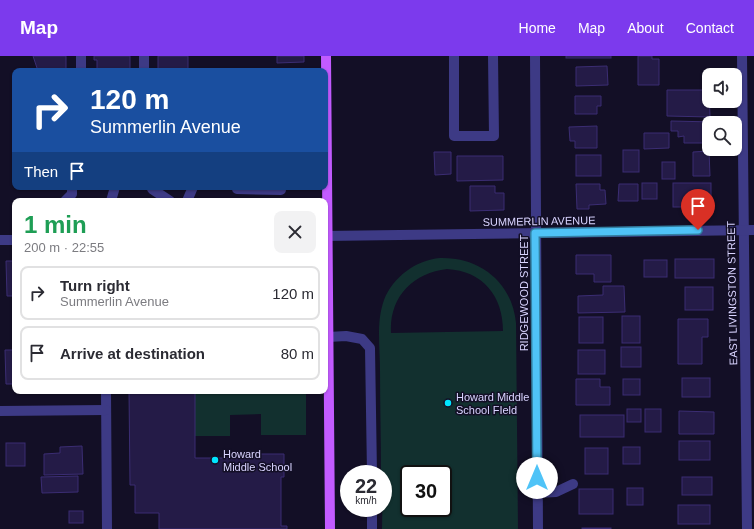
<!DOCTYPE html>
<meta charset="utf-8">
<style>
:root{--surface:#fff;--page:#f2f2f3;--text:#2b2b33;--muted:#7c7c81;--line:#e1e1e2;--accent:#7c3aed}
body{margin:0;font-family:Arial,sans-serif;background:var(--page);color:var(--text);height:100vh;display:flex;flex-direction:column;font-size:15px;white-space:nowrap}
*{box-sizing:border-box;margin:0}
p{font-size:13px;color:var(--muted)}
.icon{flex:none;width:22px;height:22px;fill:none;stroke:currentColor;stroke-width:2;stroke-linecap:round;stroke-linejoin:round}
.map{position:relative;flex:1;overflow:hidden}
.details{position:absolute;left:12px;top:142px;width:316px;height:196px;display:flex;flex-direction:column;background:var(--surface);border-radius:8px;box-shadow:0 1px 3px #0004}
.details>*{flex:none}
.hud{position:absolute;left:12px;top:12px;width:316px;height:122px;border-radius:8px;box-shadow:0 1px 3px #0004;background:#1a4fa0;color:#fff;overflow:hidden}
.fabs{position:absolute;left:702px;top:12px;display:grid;gap:8px}
.fabs a{display:grid;place-items:center;width:40px;height:40px;border-radius:8px;background:var(--surface);box-shadow:0 1px 3px #0004;font-size:20px}
.speed{position:absolute;left:340px;top:409px;display:flex;gap:8px;font-size:20px;font-weight:700;text-align:center}
.speed>*{display:grid;place-content:center;width:52px;height:52px;border-radius:50%;background:var(--surface);box-shadow:0 1px 3px #0004;line-height:1}
.speed small{font-size:10px;font-weight:400}
.speed .limit{border:2px solid #111;border-radius:6px;background:#fff;color:#111}
.pin{position:absolute;display:grid;place-items:center;width:34px;height:34px;color:#fff;margin:-41px -17px;border-radius:50% 50% 50% 0;rotate:-45deg;box-shadow:0 0 4px #0007}
.pin .icon{rotate:45deg}
.me{position:absolute;width:44px;margin:-22px;rotate:0deg;stroke-linejoin:round;filter:drop-shadow(0 0 3px #0008)}
.turn{display:flex;align-items:center;gap:14px;height:84px;padding:0 12px;font-size:18px}
.turn .icon{width:52px;height:52px;stroke-width:2.5}
.turn b{display:block;font-size:28px;line-height:34px}
.then{display:flex;align-items:center;height:38px;padding:0 12px;background:#0003;gap:8px;font-size:15px}
.round{display:grid;place-items:center;flex:none;width:42px;height:42px;border-radius:8px;background:var(--page)}
.summary{display:flex;align-items:center;justify-content:space-between;height:68px;padding:0 12px}
h1{font-size:24px;font-weight:700;line-height:30px;color:#1e9e55}
ul{padding:0;list-style:none}
li{display:flex;align-items:center;gap:12px;height:54px;margin:0 8px 6px;padding:0 4px;border:2px solid var(--line);border-radius:8px}
li div{flex:1}
li b{display:block;font-size:15px}
li em{font-style:normal}
header{display:flex;align-items:center;gap:24px;box-sizing:border-box;height:56px;padding:0 20px;background:var(--accent);color:#fff}
header strong{font-size:19px}
nav{display:flex;gap:22px;margin-inline-start:auto;font-size:14px}
.map>svg:first-child{display:block}
.green{fill:#12302f;fill-rule:evenodd}
.building{fill:#241b47;stroke:#3b2d73}
.lines{fill:none;stroke-linecap:round;stroke-linejoin:round}
.minor{stroke:#3d3a85;stroke-width:10}
.major{stroke:#c25bff;stroke-width:10}
.route-casing{stroke:#337fa1;stroke-width:10}
.route{stroke:#4fc3f7;stroke-width:7}
.poi-dot{fill:#00e5ff;stroke:#130f26;stroke-width:1.5}
.labels{text-anchor:middle;dominant-baseline:central;stroke-width:3;stroke-linejoin:round;paint-order:stroke}
.street-label{font-size:11px;fill:#d9d4ff;stroke:#130f26}
.poi-label{font-size:11px;fill:#d9d4ff;stroke:#130f26;text-anchor:start}
</style>
<header>
<strong>Map</strong>
<nav><a>Home</a><a>Map</a><a>About</a><a>Contact</a></nav>
</header>
<div class="map">
<svg width="754" height="473" viewBox="0 0 754 473">
<rect width="100%" height="100%" fill="#130f26"/>
<g class="green">
<path d="M440,202C480,201 512,226 516,267L518,473H382L383,418H381C381,383 380,349 380,314C380,291 376,266 384,244C393,221 416,204 440,202ZM447,213C483,215 503,240 503,275L391,277C389,241 413,217 447,213ZM409,418H443V452H409Z"/>
<polygon points="195,335 306,335 306,379 261,379 261,358 230,359 230,380 195,380"/>
</g>
<g class="building">
<polygon points="33,0 66,0 66,15 38,15"/>
<polygon points="94,0 130,0 130,15 97,15 97,4 94,4"/>
<rect x="158" y="0" width="30" height="15"/>
<polygon points="277,0 304,0 304,6 277,7"/>
<rect x="566" y="0" width="45" height="2"/>
<polygon points="638,0 652,0 652,3 659,3 659,29 638,29"/>
<polygon points="607,10 608,29 576,30 576,11"/>
<polygon points="667,34 709,34 710,61 667,60"/>
<polygon points="575,40 601,40 601,50 597,50 597,58 575,58"/>
<polygon points="671,65 714,66 709,67 709,87 684,87 684,80 678,81 678,75 671,75"/>
<polygon points="597,70 597,92 575,92 575,85 570,85 569,71"/>
<polygon points="644,77 669,77 669,92 644,93"/>
<rect x="623" y="94" width="16" height="22"/>
<polygon points="709,95 710,120 693,120 693,96"/>
<polygon points="434,96 451,96 451,118 435,119"/>
<rect x="576" y="99" width="25" height="21"/>
<polygon points="457,100 503,100 503,124 457,125"/>
<rect x="662" y="106" width="13" height="17"/>
<rect x="642" y="127" width="15" height="16"/>
<rect x="673" y="127" width="38" height="24"/>
<polygon points="576,128 600,128 600,134 605,134 606,148 589,149 589,153 577,153"/>
<polygon points="619,128 638,128 638,145 618,145"/>
<polygon points="470,130 495,130 495,137 504,137 504,154 470,155"/>
<polygon points="576,199 611,199 611,226 594,226 594,218 576,218"/>
<rect x="675" y="203" width="39" height="19"/>
<rect x="644" y="204" width="23" height="17"/>
<polygon points="6,205 15,205 15,240 7,240"/>
<polygon points="603,230 624,230 625,256 578,257 578,240 603,239"/>
<rect x="685" y="231" width="28" height="23"/>
<rect x="622" y="260" width="18" height="27"/>
<rect x="579" y="261" width="24" height="26"/>
<polygon points="678,263 708,263 708,281 702,281 702,308 678,308"/>
<rect x="621" y="291" width="20" height="20"/>
<polygon points="5,294 15,294 15,328 6,328"/>
<rect x="578" y="294" width="27" height="24"/>
<rect x="682" y="322" width="28" height="19"/>
<polygon points="576,323 600,323 600,331 610,331 610,349 576,349"/>
<rect x="623" y="323" width="17" height="16"/>
<polygon points="129,335 195,335 195,402 260,402 260,398 284,398 284,421 281,421 281,470 287,470 287,473 159,473 159,457 135,457 135,429 130,429"/>
<rect x="627" y="353" width="14" height="13"/>
<rect x="645" y="353" width="16" height="23"/>
<polygon points="679,355 714,356 714,378 679,378"/>
<rect x="580" y="359" width="44" height="22"/>
<rect x="679" y="385" width="31" height="19"/>
<rect x="6" y="387" width="19" height="23"/>
<polygon points="82,390 83,418 44,419 44,398 60,397 60,391"/>
<rect x="623" y="391" width="17" height="17"/>
<rect x="585" y="392" width="23" height="26"/>
<polygon points="78,420 78,436 42,437 41,421"/>
<rect x="682" y="421" width="30" height="18"/>
<rect x="627" y="432" width="16" height="17"/>
<rect x="579" y="433" width="34" height="25"/>
<rect x="678" y="449" width="32" height="19"/>
<rect x="69" y="455" width="14" height="12"/>
<rect x="582" y="472" width="29" height="1"/>
</g>
<g class="lines">
<g class="minor">
<polyline points="81,0 81,15"/>
<polyline points="144,0 144,15"/>
<polyline points="454,0 454,80 494,80 493,0"/>
<polyline points="535,0 538,473"/>
<polyline points="742,0 747,473"/>
<polyline points="152,131 152,133 170,145"/>
<polyline points="237,131 237,133 281,134 281,131"/>
<polyline points="65,145 72,138 72,131"/>
<polyline points="111,145 115,131"/>
<polyline points="187,145 193,131"/>
<polyline points="325,180 754,174"/>
<polyline points="0,184 15,184"/>
<polyline points="328,281 346,280 362,283 370,292 372,418"/>
<polyline points="106,335 107,473"/>
<polyline points="0,355 106,354"/>
<polyline points="537,437 556,436 573,428"/>
<polyline points="372,452 372,473"/>
</g>
<polyline class="major" points="326,0 330,473"/>
</g>
<g class="lines">
<g class="route-casing">
<polyline id="route" points="537,422 535,177 698,174"/>
</g>
<use href="#route" class="route"/>
</g>
<g class="poi-dot">
<circle cx="448" cy="347" r="4"/>
<circle cx="215" cy="404" r="4"/>
</g>
<g class="labels">
<g class="street-label">
<text transform="translate(539 165) rotate(-1)">SUMMERLIN AVENUE</text>
<text transform="translate(524 237) rotate(-90)">RIDGEWOOD STREET</text>
<text transform="translate(732 237) rotate(-91)">EAST LIVINGSTON STREET</text>
</g>
<g class="poi-label">
<text x="456" y="341">Howard Middle<tspan x="456" dy="13">School FIeld</tspan></text>
<text x="223" y="398">Howard<tspan x="223" dy="13">Middle School</tspan></text>
</g>
</g>
</svg>
<div class="fabs">
<a><svg class="icon" aria-label="sound" viewBox="0 0 24 24"><path d="M4 9h4l5-4v14l-5-4H4zM17 9q2 3 0 6"/></svg></a>
<a><svg class="icon" aria-label="search" viewBox="0 0 24 24"><circle cx="10" cy="10" r="6"/><path d="M15 15l6 6"/></svg></a>
</div>
<div class="speed"><div>22<small>km/h</small></div><div class="limit">30</div></div>
<div class="pin" style="left:698px;top:174px;background:#d93025"><svg class="icon" aria-label="arrive" viewBox="0 0 24 24"><path d="M6 21V4h12l-3 4 3 4H6"/></svg></div>
<svg class="me" style="left:537px;top:422px" viewBox="-20 -20 40 40"><circle r="19" fill="#fff"/><path d="M0-13L10 11 0 6-10 11z" fill="#4fc3f7"/></svg>
<div class="hud">
<div class="turn"><svg class="icon" aria-label="right" viewBox="0 0 24 24"><path d="M7 20v-9h11M14 6l5 5-5 5"/></svg><div><b>120 m</b>Summerlin Avenue</div></div>
<div class="then">Then<svg class="icon" aria-label="arrive" viewBox="0 0 24 24"><path d="M6 21V4h12l-3 4 3 4H6"/></svg></div>
</div>
<section class="details">
<div class="summary"><div><h1>1 min</h1><p>200 m · 22:55</p></div><a class="round"><svg class="icon" aria-label="close" viewBox="0 0 24 24"><path d="M6 6l12 12M18 6L6 18"/></svg></a></div>
<ul>
<li><svg class="icon" aria-label="right" viewBox="0 0 24 24"><path d="M7 20v-9h11M14 6l5 5-5 5"/></svg><div><b>Turn right</b><p>Summerlin Avenue</p></div><em>120 m</em></li>
<li><svg class="icon" aria-label="arrive" viewBox="0 0 24 24"><path d="M6 21V4h12l-3 4 3 4H6"/></svg><div><b>Arrive at destination</b></div><em>80 m</em></li>
</ul>
</section>
</div>
